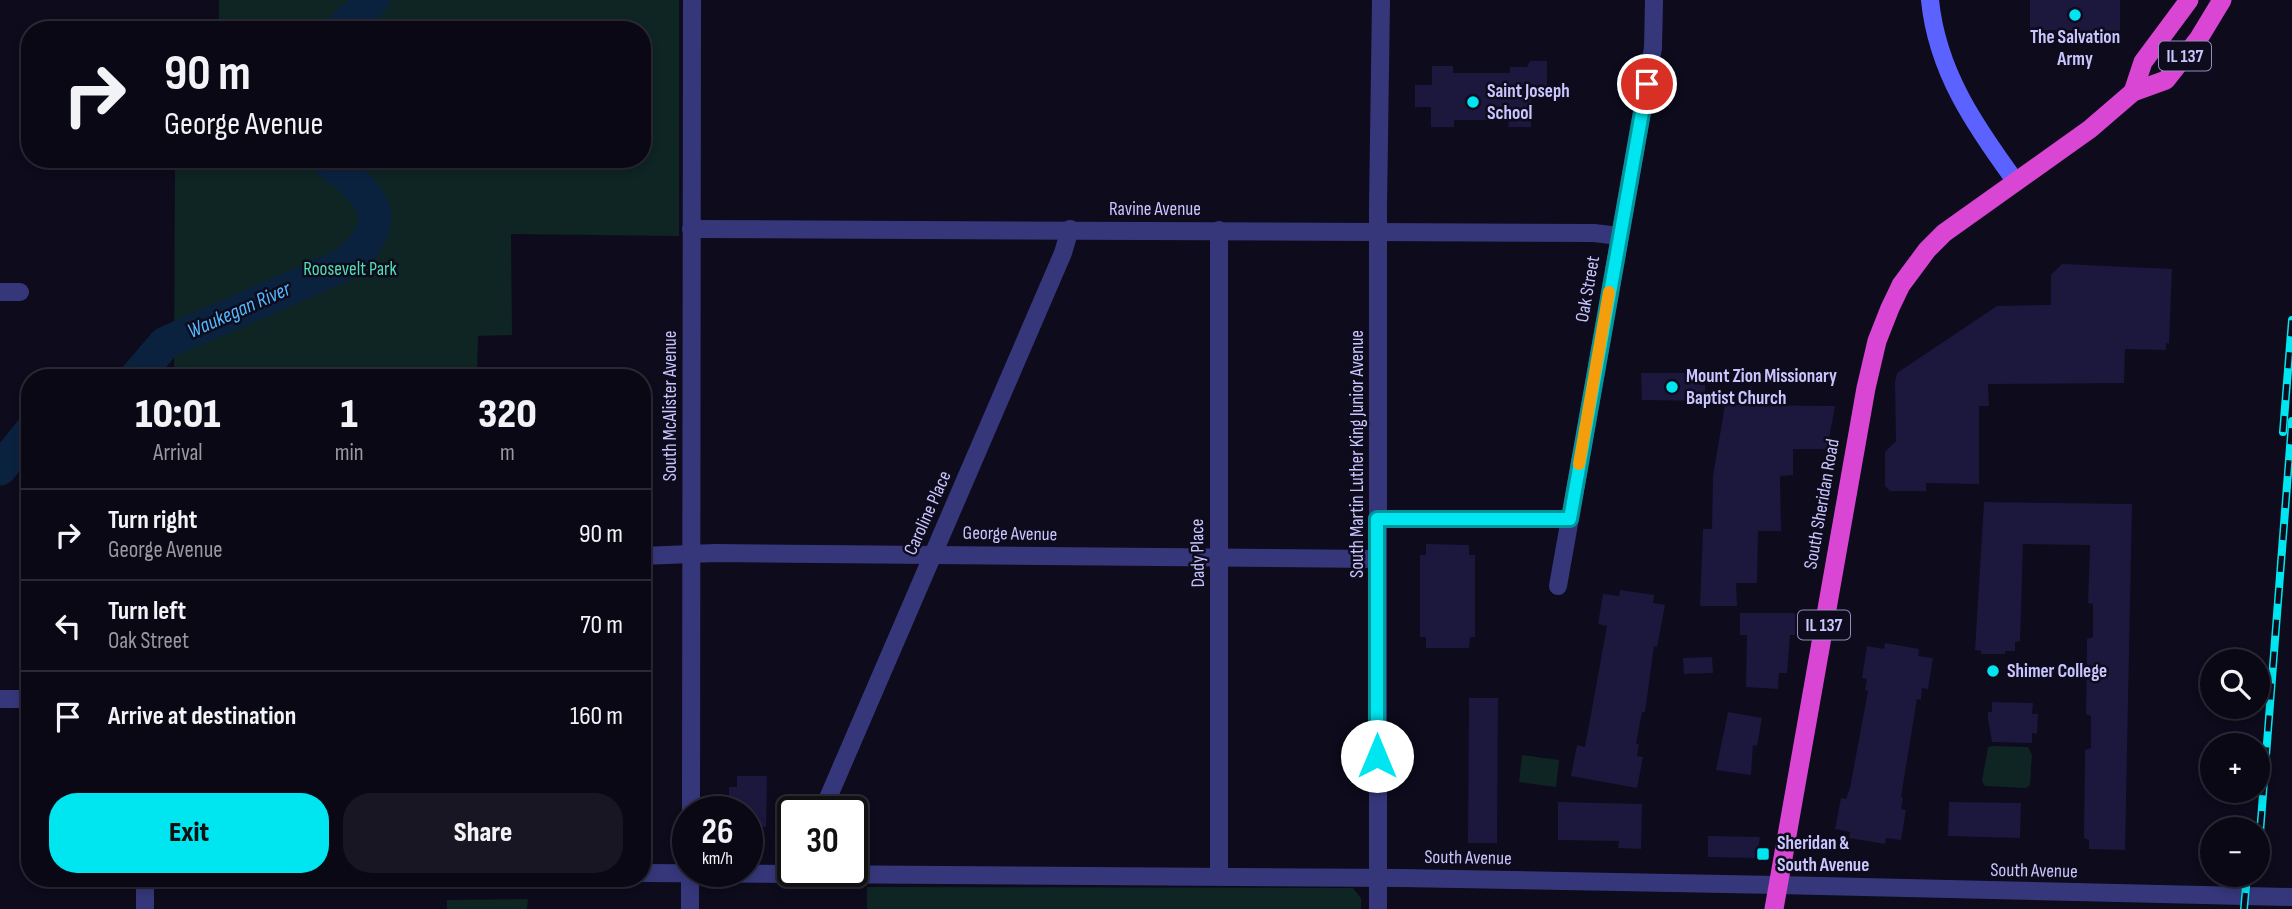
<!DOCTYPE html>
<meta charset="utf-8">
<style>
:root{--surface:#0a0815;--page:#181622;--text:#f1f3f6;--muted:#999aa0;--line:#2a2934;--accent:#00e6f0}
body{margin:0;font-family:"Sofia Sans Condensed",sans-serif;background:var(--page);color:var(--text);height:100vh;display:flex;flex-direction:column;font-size:26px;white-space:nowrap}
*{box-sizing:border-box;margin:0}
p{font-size:23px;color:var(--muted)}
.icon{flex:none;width:38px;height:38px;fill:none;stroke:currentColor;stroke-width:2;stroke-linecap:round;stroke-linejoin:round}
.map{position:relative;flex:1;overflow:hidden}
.drawer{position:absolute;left:21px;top:369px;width:630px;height:518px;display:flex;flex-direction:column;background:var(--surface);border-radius:28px;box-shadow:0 4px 10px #0003,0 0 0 2px var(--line)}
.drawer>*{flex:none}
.top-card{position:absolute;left:21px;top:21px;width:630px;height:147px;border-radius:28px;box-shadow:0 4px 10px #0003,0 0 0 2px var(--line);background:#0a0815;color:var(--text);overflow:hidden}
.controls{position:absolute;left:2200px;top:649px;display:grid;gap:14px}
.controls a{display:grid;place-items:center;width:70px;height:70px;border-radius:50%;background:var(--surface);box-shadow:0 4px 10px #0003,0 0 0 2px var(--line);font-size:35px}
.speed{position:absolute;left:672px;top:796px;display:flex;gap:14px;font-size:35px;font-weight:700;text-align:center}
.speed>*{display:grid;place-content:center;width:91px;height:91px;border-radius:50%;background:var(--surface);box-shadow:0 4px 10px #0003,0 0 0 2px var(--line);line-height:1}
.speed small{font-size:18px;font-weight:400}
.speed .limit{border:4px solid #111;border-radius:10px;background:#fff;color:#111}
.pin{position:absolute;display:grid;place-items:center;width:60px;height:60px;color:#fff;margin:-30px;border:4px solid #fff;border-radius:50%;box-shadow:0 2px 7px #0007}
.me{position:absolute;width:77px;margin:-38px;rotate:0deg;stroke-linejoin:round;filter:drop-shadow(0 0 5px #0008)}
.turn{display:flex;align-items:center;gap:24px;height:147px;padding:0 28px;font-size:32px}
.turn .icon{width:91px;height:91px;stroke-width:2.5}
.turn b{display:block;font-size:49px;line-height:60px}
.eta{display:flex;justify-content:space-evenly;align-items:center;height:119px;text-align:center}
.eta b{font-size:42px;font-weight:800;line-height:49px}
.primary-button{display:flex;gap:14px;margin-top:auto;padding:14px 28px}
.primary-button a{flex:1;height:80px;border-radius:28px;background:var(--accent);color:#111;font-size:28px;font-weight:800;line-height:80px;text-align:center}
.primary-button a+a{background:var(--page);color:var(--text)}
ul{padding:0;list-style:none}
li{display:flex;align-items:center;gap:21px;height:91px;padding:0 28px;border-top:2px solid var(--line)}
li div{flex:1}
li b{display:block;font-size:26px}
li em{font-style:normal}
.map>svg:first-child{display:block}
.green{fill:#0e2523}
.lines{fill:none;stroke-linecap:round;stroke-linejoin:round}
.river{stroke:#0b223f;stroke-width:33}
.building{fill:#1c173d}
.minor{stroke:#36377b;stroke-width:18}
.tertiary{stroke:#36377b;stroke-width:18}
.secondary{stroke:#5c62ff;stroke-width:18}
.trunk{stroke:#d846d3;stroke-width:19}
.rail-casing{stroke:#00e6f0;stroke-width:8}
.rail{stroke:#0d0b1c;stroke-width:5;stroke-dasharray:16;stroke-linecap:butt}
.route-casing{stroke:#00969c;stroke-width:18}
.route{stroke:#00e6f0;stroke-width:12}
.slow{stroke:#f59e0b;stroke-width:12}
.poi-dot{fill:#00e6f0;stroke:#0d0b1c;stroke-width:2.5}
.labels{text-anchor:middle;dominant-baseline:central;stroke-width:5;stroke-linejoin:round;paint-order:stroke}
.shield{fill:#0d0b1c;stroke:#918dbb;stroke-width:2}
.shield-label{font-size:18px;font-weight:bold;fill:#c9c5ff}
.poi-label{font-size:19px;font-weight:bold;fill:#c9c5ff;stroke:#0d0b1c;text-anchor:start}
.street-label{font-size:19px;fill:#c9c5ff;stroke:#0d0b1c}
.park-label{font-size:19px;fill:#53deb3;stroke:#0d0b1c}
.water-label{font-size:21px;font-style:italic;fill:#53b9ff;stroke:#0d0b1c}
</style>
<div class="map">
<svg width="2292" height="909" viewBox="0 0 2292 909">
<rect width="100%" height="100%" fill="#0d0b1c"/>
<g class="green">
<polygon points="219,0 679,0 679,236 511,234 512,335 478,336 477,378 174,378 175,159 642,159 642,30 219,30"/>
<polygon points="1992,746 2028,747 2032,755 2030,785 2026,788 1985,786 1982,781 1988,747"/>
<polygon points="1522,755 1559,760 1556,787 1519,782"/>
<polygon points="867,887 1353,888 1361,898 1361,909 867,909"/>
<polygon points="528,899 527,909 447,909 447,900"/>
</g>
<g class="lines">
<g class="river">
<polyline points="340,30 373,0"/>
<path d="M135,378L165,343L346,264C399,217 371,195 326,159"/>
<polyline points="0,469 30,432"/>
</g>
</g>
<g class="building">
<polygon points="2030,0 2120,0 2120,31 2030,30"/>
<polygon points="1530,61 1547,61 1547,93 1531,93 1531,127 1508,127 1509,120 1454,120 1454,127 1431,127 1431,107 1415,107 1415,85 1432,85 1432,66 1453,66 1453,73 1510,73 1510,67 1527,67"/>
<polygon points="2062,264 2172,269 2169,344 2166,343 2166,350 2125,349 2124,383 1988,384 1989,406 1979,406 1979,484 1926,483 1926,491 1890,491 1885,486 1885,452 1896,441 1895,383 1897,373 1997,306 2051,305 2051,275"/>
<polygon points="1641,373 1699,373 1699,385 1705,385 1705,401 1642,400"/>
<polygon points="1725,405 1835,406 1827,449 1793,449 1793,475 1780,476 1781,531 1758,531 1757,583 1736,583 1737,606 1700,606 1703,529 1712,529 1713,476"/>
<polygon points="1984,502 2132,504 2125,850 2089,849 2089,840 2084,838 2085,750 2091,748 2091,716 2086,714 2087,639 2093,637 2093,604 2088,603 2090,545 2023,544 2020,641 2015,642 2015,651 2005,651 2005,654 1981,654 1981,651 1975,650"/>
<polygon points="1426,544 1469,545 1469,555 1475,555 1475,637 1470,637 1469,648 1426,648 1426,637 1420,637 1420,555 1426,555"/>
<polygon points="1620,590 1654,595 1653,603 1665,605 1657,647 1654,646 1645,712 1642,712 1636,744 1639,744 1637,756 1643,757 1637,788 1571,776 1577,745 1585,747 1607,626 1598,624 1603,594 1619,596"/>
<polygon points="1740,613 1795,613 1795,635 1790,635 1787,673 1779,673 1778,689 1746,687 1747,635 1740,635"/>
<polygon points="1885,643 1919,649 1918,656 1933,658 1928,689 1922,688 1921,700 1917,699 1901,797 1903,798 1901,809 1906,810 1901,840 1886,838 1885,844 1849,838 1850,832 1835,829 1841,798 1846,799 1850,788 1863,718 1868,691 1865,690 1867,679 1862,678 1867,646 1884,649"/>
<polygon points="1712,657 1713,673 1684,674 1683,658"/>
<polygon points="1469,698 1498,698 1497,843 1468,843"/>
<polygon points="1992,702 2033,703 2032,714 2038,714 2037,734 2032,733 2032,743 1992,742 1988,719 1988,712 1992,712"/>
<polygon points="1728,712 1762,718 1757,746 1753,745 1751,775 1716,770"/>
<polygon points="737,776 767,776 766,827 747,826 747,812 732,812 729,808 729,787 737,787"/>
<polygon points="1558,802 1642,804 1641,849 1618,848 1619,841 1558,840"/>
<polygon points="1949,802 2021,803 2020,838 1948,836"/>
<polygon points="1708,836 1760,837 1756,858 1708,857"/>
</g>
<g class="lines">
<g class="minor">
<polyline points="691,229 1594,233 1619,236"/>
<polyline points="1219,230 1219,876"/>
<polyline points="0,292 20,292"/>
<polyline points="1377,519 1570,519"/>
<polyline points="642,556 715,553 1377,559"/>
<polyline points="1558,586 1647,84 1653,48 1654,0"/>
<polyline points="0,699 30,699"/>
<polyline points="822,812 1063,253 1070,229"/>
<polyline points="642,873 1401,878 1778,885"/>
<polyline points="145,909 145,878"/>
<polyline points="1378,909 1378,207 1381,0"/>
</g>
<g class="tertiary">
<polyline points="691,812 692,0"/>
<polyline points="1778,885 2292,897"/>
<polyline points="690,909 690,872"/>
</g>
<path class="secondary" d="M1930,0C1937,71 1975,126 2016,182"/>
<g class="trunk">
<polyline points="2133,92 2143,62 2189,0"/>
<polyline points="1774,909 1866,388 1877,341 1890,308 1901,285 1927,250 1944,233 2090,129 2133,92 2166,80 2199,38 2222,0"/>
</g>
<g class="rail-casing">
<g id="rail">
<polyline points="2283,432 2292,320"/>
<polyline points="2258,859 2292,421"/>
<polyline points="2244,909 2247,875"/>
</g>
</g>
<use href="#rail" class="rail"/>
</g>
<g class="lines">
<g class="route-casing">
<polyline id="route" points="1377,756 1377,519 1570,519 1647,84"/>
</g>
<use href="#route" class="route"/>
<polyline class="slow" points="1579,464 1609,292"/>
</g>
<g class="poi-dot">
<circle cx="2075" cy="15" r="7"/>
<circle cx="1473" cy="102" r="7"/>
<circle cx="1672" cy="387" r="7"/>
<circle cx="1993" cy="671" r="7"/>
<rect x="1756" y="847" width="14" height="14" rx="3.5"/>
</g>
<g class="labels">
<g class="shield">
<rect x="2159" y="41.5" width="52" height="29" rx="5"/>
<rect x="1798" y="610.5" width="52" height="29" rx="5"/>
</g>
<g class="shield-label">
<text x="2185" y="56">IL 137</text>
<text x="1824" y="625">IL 137</text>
</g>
<g class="poi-label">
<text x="2075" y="37" text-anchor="middle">The Salvation<tspan x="2075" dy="22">Army</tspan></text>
<text x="1487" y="91">Saint Joseph<tspan x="1487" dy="22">School</tspan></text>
<text x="1686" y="376">Mount Zion Missionary<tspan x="1686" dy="22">Baptist Church</tspan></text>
<text x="2007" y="671">Shimer College</text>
<text x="1777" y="843">Sheridan &amp;<tspan x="1777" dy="22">South Avenue</tspan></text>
</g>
<g class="street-label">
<text x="1155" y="209">Ravine Avenue</text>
<text transform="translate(1588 289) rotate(-80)">Oak Street</text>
<text transform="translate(670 406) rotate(-90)">South McAlister Avenue</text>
<text transform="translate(1357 454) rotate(-90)">South Martin Luther King Junior Avenue</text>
<text transform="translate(1822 504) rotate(-80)">South Sheridan Road</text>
<text transform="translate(928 513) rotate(-66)">Caroline Place</text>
<text transform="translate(1010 534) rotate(1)">George Avenue</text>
<text transform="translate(1198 553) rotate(-91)">Dady Place</text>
<text transform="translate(1468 858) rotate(1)">South Avenue</text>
<text transform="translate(2034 871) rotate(1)">South Avenue</text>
</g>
<g class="park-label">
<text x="350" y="269">Roosevelt Park</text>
</g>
<g class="water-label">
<text transform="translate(239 310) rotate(-24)">Waukegan River</text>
</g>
</g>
</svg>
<div class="controls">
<a><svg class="icon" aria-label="search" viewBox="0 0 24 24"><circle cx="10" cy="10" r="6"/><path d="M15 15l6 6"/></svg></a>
<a>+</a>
<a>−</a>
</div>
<div class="speed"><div>26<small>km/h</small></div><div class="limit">30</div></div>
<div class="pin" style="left:1647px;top:84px;background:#d93025"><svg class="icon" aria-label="arrive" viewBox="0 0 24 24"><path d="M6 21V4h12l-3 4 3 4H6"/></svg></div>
<svg class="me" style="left:1377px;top:756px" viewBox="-20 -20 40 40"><circle r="19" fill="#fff"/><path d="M0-13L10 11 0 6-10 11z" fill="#00e6f0"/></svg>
<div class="top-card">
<div class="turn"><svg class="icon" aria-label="right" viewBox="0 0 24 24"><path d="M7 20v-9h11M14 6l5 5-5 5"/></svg><div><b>90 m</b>George Avenue</div></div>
</div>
<section class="drawer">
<div class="eta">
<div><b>10:01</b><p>Arrival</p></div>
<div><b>1</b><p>min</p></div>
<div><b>320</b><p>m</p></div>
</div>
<ul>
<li><svg class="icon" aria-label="right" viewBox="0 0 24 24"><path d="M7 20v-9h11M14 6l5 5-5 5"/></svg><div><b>Turn right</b><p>George Avenue</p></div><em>90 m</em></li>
<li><svg class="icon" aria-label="left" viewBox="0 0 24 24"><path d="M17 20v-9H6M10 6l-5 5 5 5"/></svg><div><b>Turn left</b><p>Oak Street</p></div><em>70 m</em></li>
<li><svg class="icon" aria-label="arrive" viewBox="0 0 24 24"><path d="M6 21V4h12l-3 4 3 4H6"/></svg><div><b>Arrive at destination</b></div><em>160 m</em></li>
</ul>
<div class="primary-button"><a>Exit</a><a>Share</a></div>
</section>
</div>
